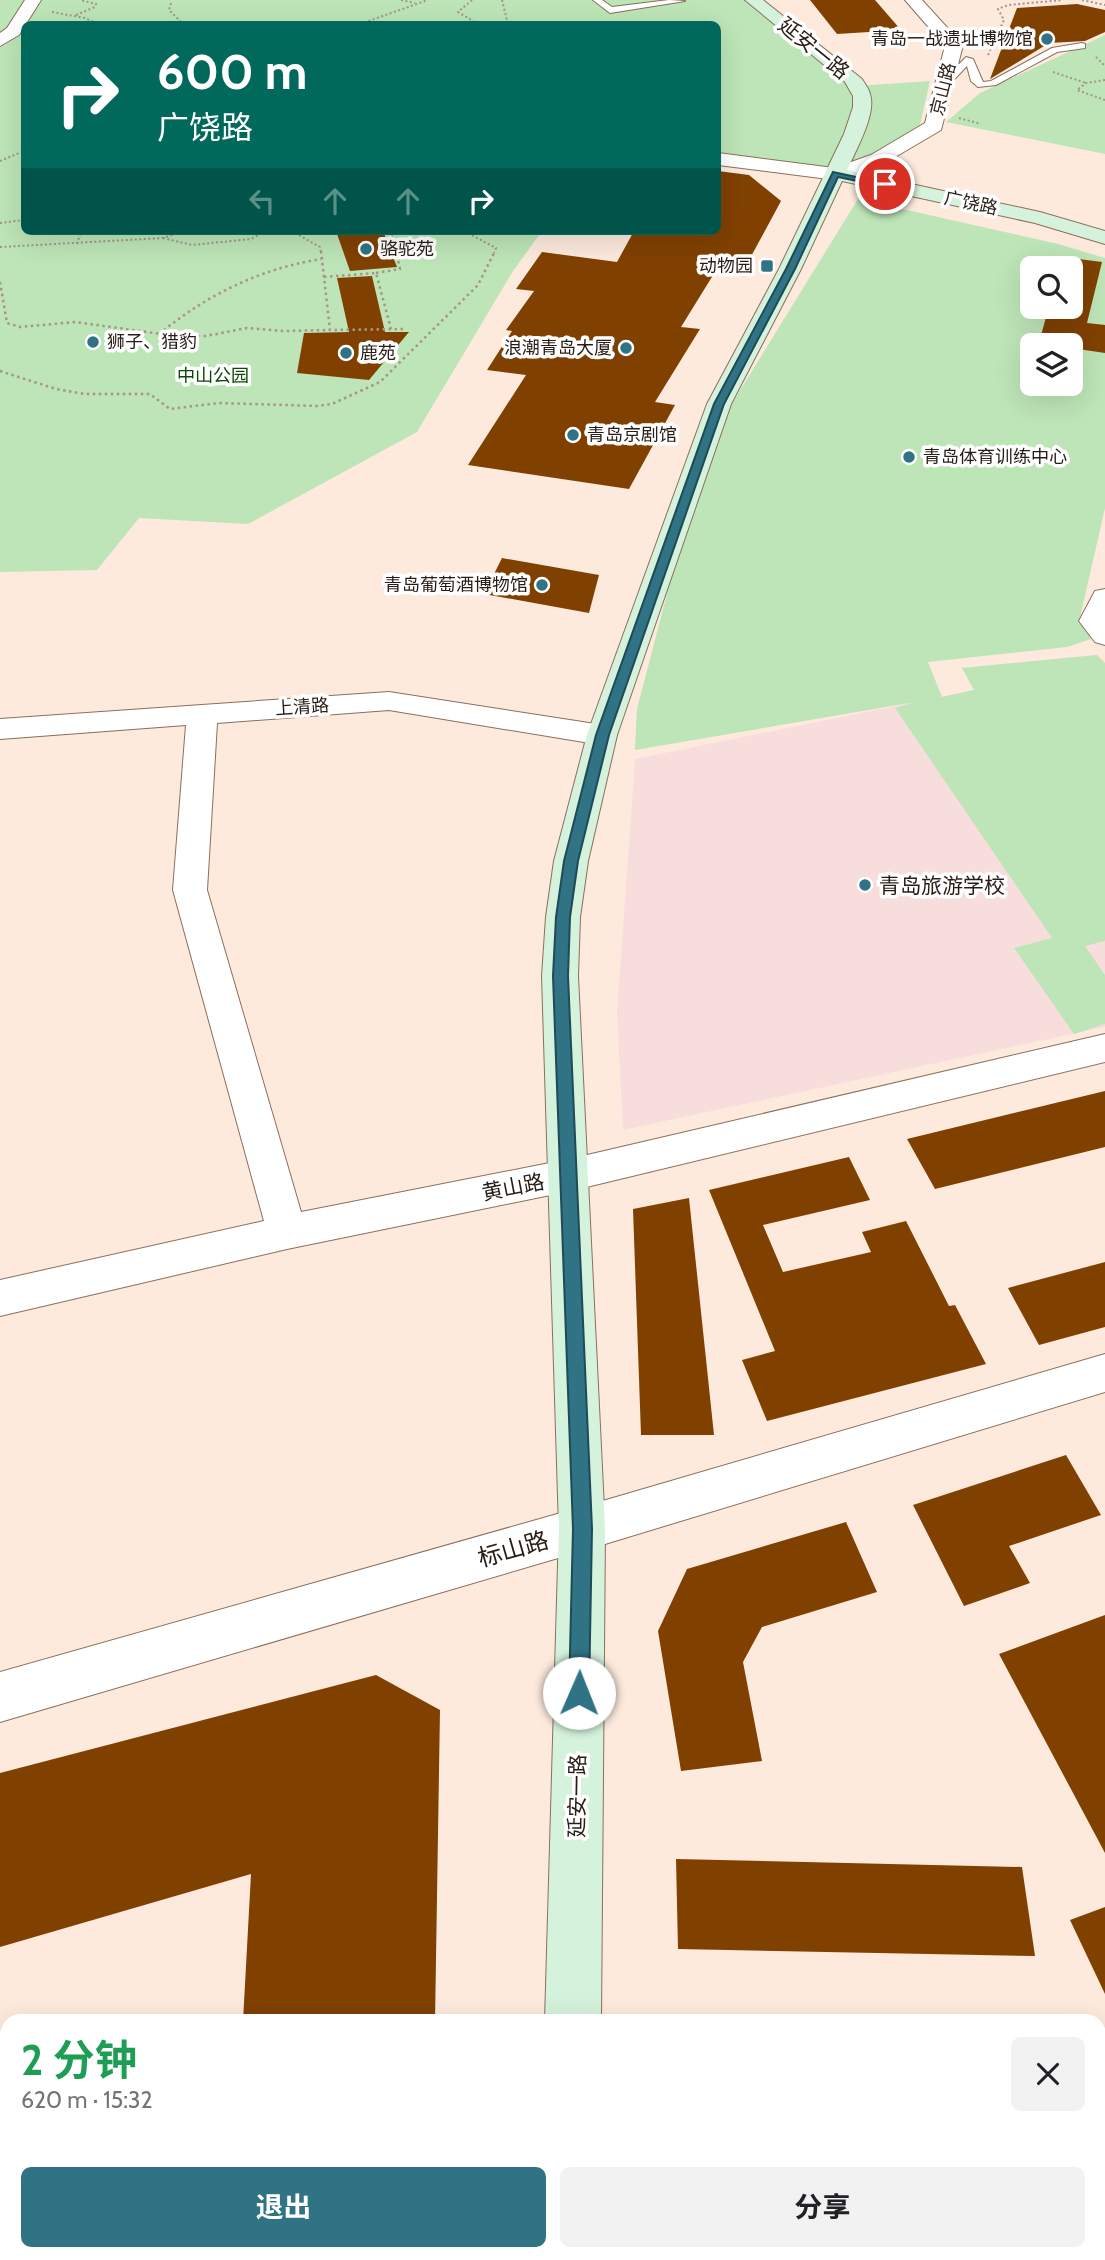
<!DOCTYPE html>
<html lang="zh">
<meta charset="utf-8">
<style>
:root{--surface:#fff;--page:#f2f2f2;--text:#202124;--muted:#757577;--accent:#307384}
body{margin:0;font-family:Cabin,"Noto Sans SC",sans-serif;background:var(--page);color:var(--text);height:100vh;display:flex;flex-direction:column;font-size:26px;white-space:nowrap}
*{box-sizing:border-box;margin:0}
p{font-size:23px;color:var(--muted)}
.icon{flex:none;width:38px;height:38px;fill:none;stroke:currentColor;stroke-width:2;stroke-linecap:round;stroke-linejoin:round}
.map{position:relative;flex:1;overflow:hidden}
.side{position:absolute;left:0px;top:2014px;width:1106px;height:247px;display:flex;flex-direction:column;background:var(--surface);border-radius:21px 21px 0 0;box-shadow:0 7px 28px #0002}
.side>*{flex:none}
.guide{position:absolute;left:21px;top:21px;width:700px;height:214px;border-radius:10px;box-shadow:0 7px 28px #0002;background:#00695c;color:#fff;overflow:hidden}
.fabs{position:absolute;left:1020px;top:256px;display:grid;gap:14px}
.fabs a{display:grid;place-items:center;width:63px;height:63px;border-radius:10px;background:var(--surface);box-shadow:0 7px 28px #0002;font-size:35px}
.pin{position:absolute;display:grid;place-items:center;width:60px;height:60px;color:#fff;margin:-30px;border:4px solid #fff;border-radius:50%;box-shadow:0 2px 7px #0007}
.me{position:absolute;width:77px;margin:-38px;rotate:1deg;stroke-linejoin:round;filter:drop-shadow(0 0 5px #0008)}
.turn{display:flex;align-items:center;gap:24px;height:147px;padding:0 21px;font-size:32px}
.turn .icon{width:91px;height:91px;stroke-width:2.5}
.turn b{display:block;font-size:49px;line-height:60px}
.lanes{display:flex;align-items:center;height:66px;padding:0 21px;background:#0003;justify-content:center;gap:35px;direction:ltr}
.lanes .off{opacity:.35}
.round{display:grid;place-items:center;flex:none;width:74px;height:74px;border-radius:10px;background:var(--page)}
.head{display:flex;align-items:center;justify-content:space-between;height:119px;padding:0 21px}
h1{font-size:42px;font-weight:700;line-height:52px;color:#1e9e55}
.cta{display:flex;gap:14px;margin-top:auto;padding:14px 21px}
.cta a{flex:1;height:80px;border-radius:10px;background:var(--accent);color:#fff;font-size:28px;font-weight:700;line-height:80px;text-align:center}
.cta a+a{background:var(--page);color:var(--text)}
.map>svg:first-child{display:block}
.education{fill:#f8dddd}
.green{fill:#bde5b7;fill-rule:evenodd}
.building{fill:#804100}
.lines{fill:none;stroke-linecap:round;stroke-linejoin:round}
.lane-casing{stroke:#8b6f5c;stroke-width:2}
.street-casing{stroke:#8b6f5c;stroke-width:2}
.secondary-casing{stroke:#8b6f5c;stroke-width:2}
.path-far1{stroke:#a5958a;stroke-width:2;stroke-dasharray:2 2.5;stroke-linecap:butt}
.path{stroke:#a5958a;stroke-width:2.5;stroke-dasharray:2.5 3.5;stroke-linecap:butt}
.lane{fill:#fff;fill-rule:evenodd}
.street{fill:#fff;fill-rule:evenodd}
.secondary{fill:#d5f2dd;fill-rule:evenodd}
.route{fill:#307384;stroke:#1f4b56;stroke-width:2}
.poi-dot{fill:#307384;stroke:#fff;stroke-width:2.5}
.labels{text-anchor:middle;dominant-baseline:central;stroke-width:7;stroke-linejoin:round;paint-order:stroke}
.far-poi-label{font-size:18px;fill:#281d15;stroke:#fff;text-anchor:start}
.far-street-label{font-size:18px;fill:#281d15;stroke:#fff}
.far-park-label{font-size:18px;fill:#0c4806;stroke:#fff}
.street-label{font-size:21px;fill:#281d15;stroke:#fff}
.poi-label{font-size:21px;fill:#281d15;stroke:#fff;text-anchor:start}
.near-street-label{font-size:24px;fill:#281d15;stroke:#fff}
</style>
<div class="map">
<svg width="1105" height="2260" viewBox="0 0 1105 2260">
<rect width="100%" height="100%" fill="#fdeadd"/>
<polygon class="education" points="1097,655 1105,664 1105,1027 623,1130 617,1011 635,759 974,690 962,668"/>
<g class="green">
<polygon points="0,0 760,0 849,67 857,86 930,81 920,125 867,158 827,168 718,160 718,24 24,24 24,231 542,231 513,271 417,432 248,524 139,518 97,570 0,572"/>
<polygon points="1105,35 1105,154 946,122 980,93"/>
<path d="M858,199L1058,244L1105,258V508L1079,622L1094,638L1067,647L928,662L942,697L974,690L962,668L1097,655L1105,663V941L1085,946L1105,975V1024L1074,1034L1014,948L1052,938L895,708L915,702L635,750L637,709L674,567L731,405ZM1032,268H1071V306H1032ZM1032,345H1071V383H1032Z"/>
</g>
<g class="building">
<polygon points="810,0 875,0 901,30 837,34"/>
<polygon points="1077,4 1105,10 1105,32 1085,41 1049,43 990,79 1017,8"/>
<polygon points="718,171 749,175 781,201 741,275 715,272 681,327 700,329 655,402 675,405 629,489 468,465 526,375 487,370 512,331 506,330 534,291 516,289 542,252 617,262 634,231 718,231"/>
<polygon points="336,231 383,231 397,267 350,271"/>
<polygon points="1063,257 1102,262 1087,323 1105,325 1105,353 1071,348 1071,345 1039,343 1049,306 1071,306 1071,268 1060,268"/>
<polygon points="372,276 385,332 409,332 369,380 297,373 304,333 349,332 337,278"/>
<polygon points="502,558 599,575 589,613 484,594"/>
<polygon points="1105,1091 1105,1147 935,1189 907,1139"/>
<polygon points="849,1157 870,1200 763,1225 783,1272 871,1252 862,1232 906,1221 949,1306 955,1305 986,1364 767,1421 742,1360 775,1351 709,1190"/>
<polygon points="689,1198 714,1435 641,1435 633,1209"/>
<polygon points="1105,1262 1105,1327 1039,1345 1008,1288"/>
<polygon points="1066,1455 1101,1515 1009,1546 1030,1583 964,1606 913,1505"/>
<polygon points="846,1522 877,1592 762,1627 743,1662 762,1761 681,1771 658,1631 687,1569"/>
<polygon points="1105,1615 1105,1853 999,1654"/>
<polygon points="376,1675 440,1710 435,2021 243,2021 251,1874 0,1947 0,1773"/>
<polygon points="676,1859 1022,1867 1035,1956 678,1949"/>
<polygon points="1105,1907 1105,1994 1070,1920"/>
</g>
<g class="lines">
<g class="lane-casing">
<g id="lane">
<polygon points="593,0 602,0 612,7 669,0 685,1 610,13"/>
<polygon points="1082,43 1085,44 1085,48 1057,52 996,85 978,87 971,81 967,66 946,88 938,86 966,57 973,59 983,82 991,81 1052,48"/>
</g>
</g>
<g class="street-casing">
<g id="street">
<polygon points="25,0 41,0 19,35 0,46 0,33 7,28"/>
<polygon points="905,0 922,0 963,45 941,130 885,163 836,180 718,165 718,153 834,168 871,155 925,123 945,46"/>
<polygon points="1105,589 1105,645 1095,642 1079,621 1095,591"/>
<polygon points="389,692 602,725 613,728 617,735 613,742 602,745 389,710 217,723 207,890 301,1212 570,1159 1105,1034 1105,1062 570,1191 287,1249 0,1316 0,1280 264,1221 173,890 186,725 0,739 0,719"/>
<polygon points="1105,1354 1105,1392 582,1551 0,1722 0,1672 582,1507"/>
</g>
</g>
<g class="secondary-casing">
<g id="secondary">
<path d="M745,0H763L862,79C865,84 869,89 870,94C877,114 855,152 847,170L1040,212L1105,231V244L1035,223L842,181L801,269L731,404L617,735L588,861L580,917L578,976L605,1529L601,2021H545L559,1529L542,976L546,917L554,861L587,735L707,404L779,269L844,134L853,107V96L845,82Z"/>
<rect x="539" y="2254" width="60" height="6"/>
</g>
</g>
<g class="path-far1">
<polyline points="401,0 415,3"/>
<polyline points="472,0 458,12 478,24"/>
<polyline points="502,0 508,24"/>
<polyline points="1082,0 1105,5"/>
<polyline points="171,3 169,10 180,21 176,24"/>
<polyline points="52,12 85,18 98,24"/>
<polyline points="76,15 95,7 96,4 80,0"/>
<polyline points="360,24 428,0"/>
<polyline points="988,55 1004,20 998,9 1008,5 1063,0"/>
<polyline points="1096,57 1105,66"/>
<polyline points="1053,72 1086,83"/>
<polyline points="1105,80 1086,83 1077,90 1105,100"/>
<polyline points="959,118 981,124"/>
<polyline points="0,161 24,151"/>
<polyline points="0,223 24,220"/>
<polyline points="391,231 396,253"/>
<polyline points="464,231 496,248 494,253"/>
<polyline points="163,238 192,245 251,239 264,232 295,233 320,247 321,253"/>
<polyline points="77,244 81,231"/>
<polyline points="0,247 163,238 184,231"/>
</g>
<g class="path">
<polyline points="321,251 330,330 406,329"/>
<polyline points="376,273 400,269 396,251"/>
<polyline points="324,277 376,273 391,329"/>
<polyline points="0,282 7,323 20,327 75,322 176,336 206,336 247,328 284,331 330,330"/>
<path d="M159,334C207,295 259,269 321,259"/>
<polyline points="0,371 56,389 85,394 150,394 170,409 219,403 317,406 332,404 380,382 478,285 495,251"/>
</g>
<use href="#lane" class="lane"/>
<use href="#street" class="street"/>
<use href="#secondary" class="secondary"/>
</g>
<polygon class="route" points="833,172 889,184 885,187 838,177 795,269 724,404 609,735 578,861 570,917 568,976 592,1529 589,1693 586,1700 579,1703 572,1700 569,1693 573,1529 553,976 556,917 564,861 596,735 714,404 786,269"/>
<g class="poi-dot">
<circle cx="1047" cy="39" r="7"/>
<circle cx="366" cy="249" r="7"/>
<rect x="760" y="259" width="14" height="14" rx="3.5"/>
<circle cx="93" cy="342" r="7"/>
<circle cx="626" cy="348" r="7"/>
<circle cx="346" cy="353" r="7"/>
<circle cx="573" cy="435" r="7"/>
<circle cx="909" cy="457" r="7"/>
<circle cx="542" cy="585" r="7"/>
<circle cx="865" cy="885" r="7"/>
</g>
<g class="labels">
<g class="far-poi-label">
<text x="1033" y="39" text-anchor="end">青岛一战遗址博物馆</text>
<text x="380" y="249">骆驼苑</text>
<text x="753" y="266" text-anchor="end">动物园</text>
<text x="107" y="342">狮子、猎豹</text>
<text x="612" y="348" text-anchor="end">浪潮青岛大厦</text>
<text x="360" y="353">鹿苑</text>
<text x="587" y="435">青岛京剧馆</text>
<text x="923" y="457">青岛体育训练中心</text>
<text x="528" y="585" text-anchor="end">青岛葡萄酒博物馆</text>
</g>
<g class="far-street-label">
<text transform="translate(943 89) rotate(-76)">京山路</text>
<text transform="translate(971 203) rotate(12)">广饶路</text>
<text transform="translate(302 707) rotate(-4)">上清路</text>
</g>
<g class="far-park-label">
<text x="213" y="376">中山公园</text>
</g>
<g class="street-label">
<text transform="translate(814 48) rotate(39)">延安一路</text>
<text transform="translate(513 1187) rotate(-11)">黄山路</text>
<text transform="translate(577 1796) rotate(-89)">延安一路</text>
</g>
<g class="poi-label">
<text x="879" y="885">青岛旅游学校</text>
</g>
<g class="near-street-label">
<text transform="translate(513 1549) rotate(-16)">标山路</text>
</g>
</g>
</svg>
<div class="fabs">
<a><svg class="icon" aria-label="search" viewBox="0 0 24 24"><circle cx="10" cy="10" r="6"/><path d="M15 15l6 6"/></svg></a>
<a><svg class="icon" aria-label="layers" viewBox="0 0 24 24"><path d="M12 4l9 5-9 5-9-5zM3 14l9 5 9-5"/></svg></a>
</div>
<div class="pin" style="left:885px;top:184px;background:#d93025"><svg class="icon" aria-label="arrive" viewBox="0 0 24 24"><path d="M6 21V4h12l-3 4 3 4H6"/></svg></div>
<svg class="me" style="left:579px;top:1693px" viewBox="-20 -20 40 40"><circle r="19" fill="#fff"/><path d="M0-13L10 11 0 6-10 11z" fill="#307384"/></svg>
<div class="guide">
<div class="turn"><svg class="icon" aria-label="right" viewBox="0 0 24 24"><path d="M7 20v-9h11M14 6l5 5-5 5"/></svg><div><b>600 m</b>广饶路</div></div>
<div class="lanes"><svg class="icon off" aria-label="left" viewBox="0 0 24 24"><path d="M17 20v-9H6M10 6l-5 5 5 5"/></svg><svg class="icon off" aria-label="ahead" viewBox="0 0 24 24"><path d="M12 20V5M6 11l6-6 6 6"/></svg><svg class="icon off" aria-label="ahead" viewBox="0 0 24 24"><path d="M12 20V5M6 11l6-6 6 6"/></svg><svg class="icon" aria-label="right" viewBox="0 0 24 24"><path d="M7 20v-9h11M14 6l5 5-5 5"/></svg></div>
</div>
<section class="side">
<div class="head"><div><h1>2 分钟</h1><p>620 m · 15:32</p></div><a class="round"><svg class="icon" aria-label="close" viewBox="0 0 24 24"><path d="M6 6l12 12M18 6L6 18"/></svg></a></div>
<div class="cta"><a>退出</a><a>分享</a></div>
</section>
</div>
